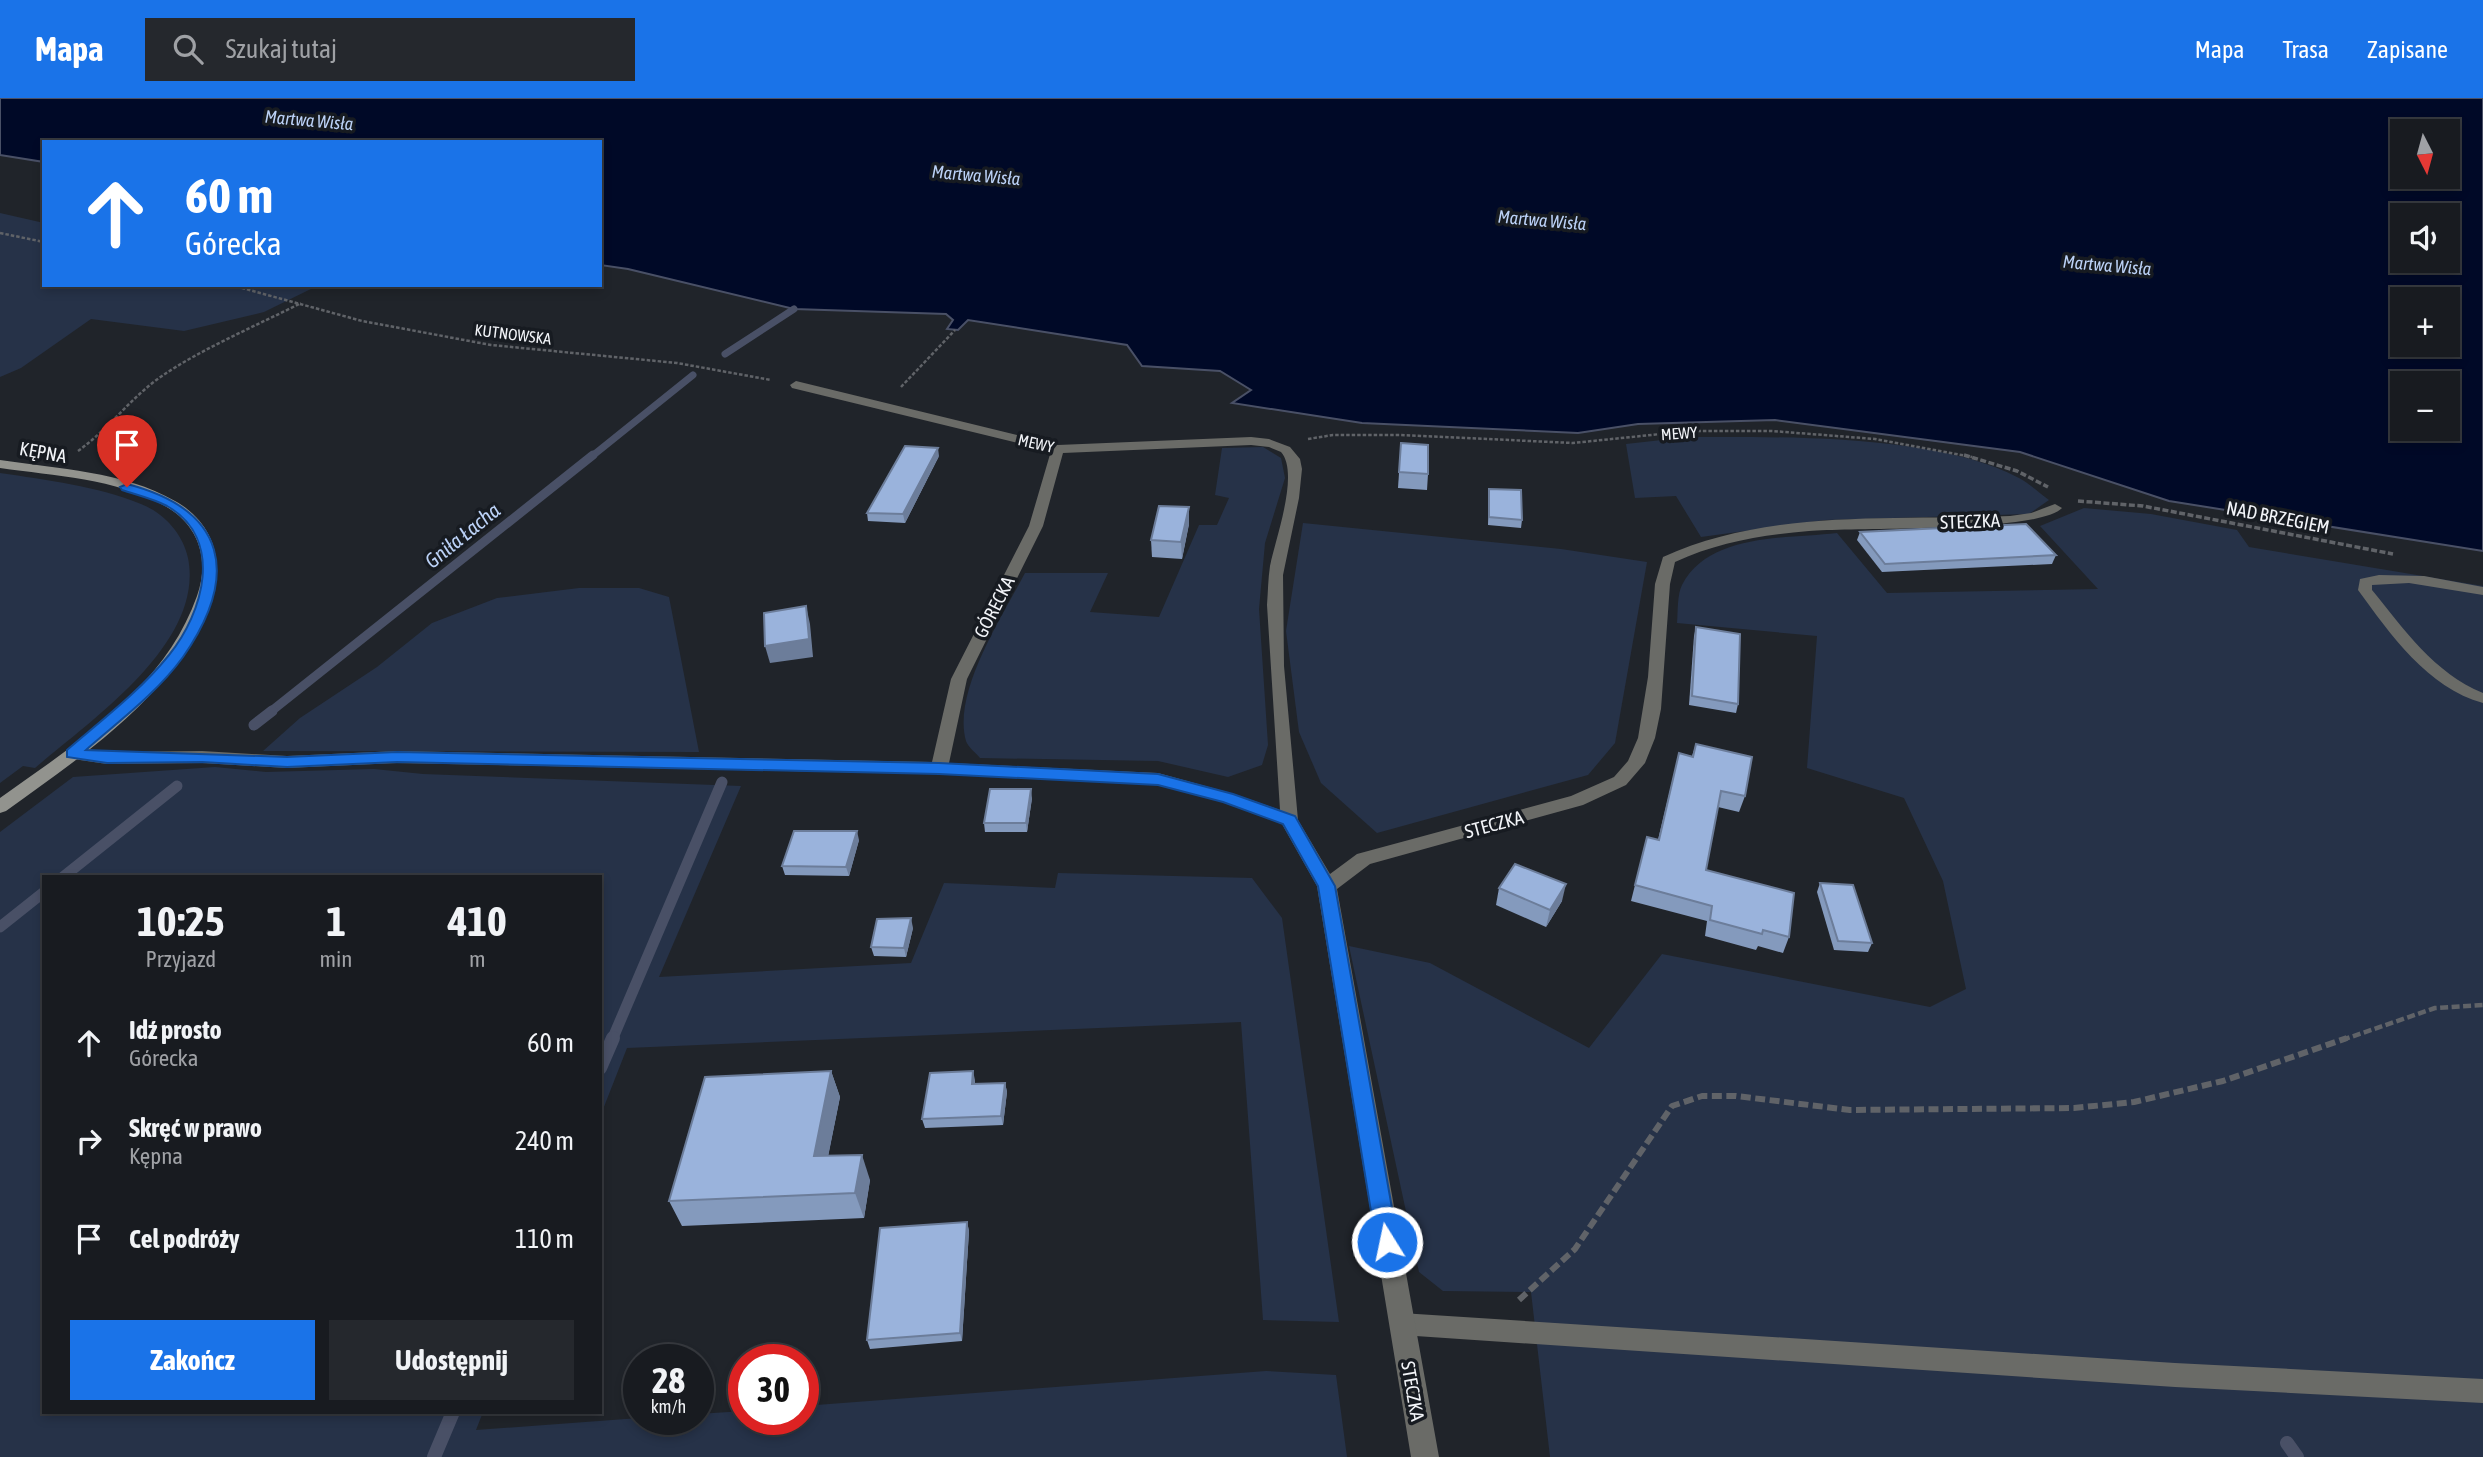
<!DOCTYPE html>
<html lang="pl">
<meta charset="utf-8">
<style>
:root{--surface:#181b20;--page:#25282d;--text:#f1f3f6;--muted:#9fa1a5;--line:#36393e;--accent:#1a73e8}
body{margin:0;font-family:"Asap Condensed",sans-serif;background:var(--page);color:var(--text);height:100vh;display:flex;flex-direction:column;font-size:26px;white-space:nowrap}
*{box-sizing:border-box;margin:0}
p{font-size:23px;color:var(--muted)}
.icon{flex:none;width:38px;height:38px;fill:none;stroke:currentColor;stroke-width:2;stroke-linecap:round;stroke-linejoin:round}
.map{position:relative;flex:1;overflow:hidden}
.drawer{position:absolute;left:42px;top:777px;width:560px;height:539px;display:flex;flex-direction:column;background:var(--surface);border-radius:0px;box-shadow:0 4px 10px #0003,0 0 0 2px var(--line)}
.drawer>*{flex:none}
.hud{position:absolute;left:42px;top:42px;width:560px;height:147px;border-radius:0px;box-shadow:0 4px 10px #0003,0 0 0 2px var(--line);background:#1a73e8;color:#fff;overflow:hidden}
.needle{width:46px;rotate:174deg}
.fabs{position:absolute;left:2390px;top:21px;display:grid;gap:14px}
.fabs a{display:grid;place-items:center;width:70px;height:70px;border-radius:0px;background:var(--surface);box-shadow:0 4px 10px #0003,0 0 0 2px var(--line);font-size:35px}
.speed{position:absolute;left:623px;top:1246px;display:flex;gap:14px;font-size:35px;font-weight:700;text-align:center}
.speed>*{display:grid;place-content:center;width:91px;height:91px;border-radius:50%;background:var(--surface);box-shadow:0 4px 10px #0003,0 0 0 2px var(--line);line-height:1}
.speed small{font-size:18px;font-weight:400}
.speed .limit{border:10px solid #d22;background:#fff;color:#111}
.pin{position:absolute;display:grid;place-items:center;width:60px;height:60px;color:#fff;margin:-72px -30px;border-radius:50% 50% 50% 0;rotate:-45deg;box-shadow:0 0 7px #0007}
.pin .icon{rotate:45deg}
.me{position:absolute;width:77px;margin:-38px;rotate:350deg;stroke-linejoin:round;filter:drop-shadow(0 0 5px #0008)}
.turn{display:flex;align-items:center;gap:24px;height:147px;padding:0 28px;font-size:32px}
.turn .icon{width:91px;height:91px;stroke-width:2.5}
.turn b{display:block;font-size:49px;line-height:60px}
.eta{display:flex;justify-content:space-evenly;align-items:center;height:119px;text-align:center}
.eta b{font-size:42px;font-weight:700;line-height:49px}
.button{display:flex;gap:14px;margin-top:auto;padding:14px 28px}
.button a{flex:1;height:80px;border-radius:0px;background:var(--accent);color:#fff;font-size:28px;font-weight:700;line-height:80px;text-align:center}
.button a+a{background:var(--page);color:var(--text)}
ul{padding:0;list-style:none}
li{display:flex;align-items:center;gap:21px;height:98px;padding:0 28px}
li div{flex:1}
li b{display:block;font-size:26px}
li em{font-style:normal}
header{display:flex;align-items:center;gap:42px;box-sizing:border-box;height:98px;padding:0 35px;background:var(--accent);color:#fff}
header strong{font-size:33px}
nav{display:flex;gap:38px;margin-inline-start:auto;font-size:24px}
.search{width:490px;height:63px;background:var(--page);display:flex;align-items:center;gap:18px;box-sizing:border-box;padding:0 24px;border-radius:0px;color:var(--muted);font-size:26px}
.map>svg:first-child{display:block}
.green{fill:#263248}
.water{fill:#000927;stroke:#495066;stroke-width:2;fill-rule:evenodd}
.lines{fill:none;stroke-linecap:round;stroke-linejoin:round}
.stream-far3{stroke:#495066;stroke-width:7}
.stream-far2{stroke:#495066;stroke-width:9}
.stream-far1{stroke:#495066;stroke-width:11}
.stream{stroke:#495066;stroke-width:14}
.path-far3{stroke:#606368;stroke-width:2.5;stroke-dasharray:3.5 2;stroke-linecap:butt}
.path-far2{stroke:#606368;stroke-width:3.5;stroke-dasharray:6 2.5;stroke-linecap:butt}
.path-far1{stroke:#606368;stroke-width:4.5;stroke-dasharray:8 3.5;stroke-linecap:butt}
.path{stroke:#606368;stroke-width:6;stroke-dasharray:10 4.5;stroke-linecap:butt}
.lane{fill:#6a6b67;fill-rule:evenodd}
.street{fill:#6a6b67;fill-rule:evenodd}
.secondary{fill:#92938e;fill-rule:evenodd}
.wall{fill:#849abd}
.shaded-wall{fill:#6c7d9a}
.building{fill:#9ab3dc;stroke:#6c7d9a;stroke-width:2}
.route{fill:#1a73e8;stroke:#114b97;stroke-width:2}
.labels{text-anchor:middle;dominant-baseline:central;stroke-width:7;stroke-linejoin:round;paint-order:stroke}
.far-street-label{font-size:16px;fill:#f2f4f8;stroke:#171b21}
.far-water-label{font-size:18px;font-style:italic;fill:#bcd2f7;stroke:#171b21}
.street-label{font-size:19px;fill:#f2f4f8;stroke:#171b21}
.water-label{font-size:21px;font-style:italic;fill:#bcd2f7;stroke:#171b21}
</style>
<header>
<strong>Mapa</strong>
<div class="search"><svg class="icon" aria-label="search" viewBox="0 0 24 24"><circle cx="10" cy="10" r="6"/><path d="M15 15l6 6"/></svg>Szukaj tutaj</div>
<nav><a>Mapa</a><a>Trasa</a><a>Zapisane</a></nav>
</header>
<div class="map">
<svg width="2483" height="1359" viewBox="0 0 2483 1359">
<rect width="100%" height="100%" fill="#20242a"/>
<g class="green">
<polygon points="0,115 44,125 44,187 319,187 264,214 184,233 91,221 21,270 0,279"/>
<path d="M1689,339C1783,339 1936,336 2019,380C2030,386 2039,395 2049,402L2029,416L1825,422L1701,439L1676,398L1635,400L1626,346Z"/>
<path d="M1263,349L1281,360L1285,380L1265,445L1259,511L1268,647L1262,667L1228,679L1158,663L980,660C976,655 968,649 966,643C952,594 1003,517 1025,475H1108L1090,514L1159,519L1199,427H1217L1229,400L1215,397L1222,350Z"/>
<path d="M0,375C47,382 97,388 141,406C164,415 183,436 188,460C205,545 91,622 35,670L23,668L0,685Z"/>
<path d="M2084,410L2151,416L2237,432L2249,449L2483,488V1359H1550L1531,1194L1443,1193L1419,1174L1349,848L1430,865L1589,950L1662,856L1930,909L1966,891L1943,783L1904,700L1807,670L1817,538L1677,525C1678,513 1677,497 1682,487C1709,435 1786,441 1837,435L1887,495L2098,491L2040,428Z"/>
<polygon points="1303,425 1561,451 1647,464 1615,645 1588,677 1377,735 1321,685 1299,634 1286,533"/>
<polygon points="579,490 639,490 669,499 699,654 263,653 300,620 377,569 432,525 497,500"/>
<polygon points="215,669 266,674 374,671 423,676 741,688 659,879 911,865 944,785 1055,790 1058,775 1252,780 1282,820 1339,1224 1263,1222 1241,924 627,950 600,1019 600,779 44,779 44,1314 483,1314 476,1332 639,1320 698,1321 698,1316 744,1313 744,1321 803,1321 803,1308 1266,1273 1336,1277 1347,1359 0,1359 0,734 73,679"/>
</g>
<path class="water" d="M0,0H2483V453L2169,403L2020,354L1775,322L1638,326L1578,335L1362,325L1232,305L1251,292L1220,273L1142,268L1127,247L968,222L958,232L947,231L953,222L946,216L794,211L628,171L600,167V44H44V64L0,57ZM2403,33H2448V79H2403ZM2403,117H2448V163H2403ZM2403,201H2448V247H2403ZM2403,285H2448V331H2403Z"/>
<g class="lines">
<g class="stream-far3">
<polyline points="725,256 794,211"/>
<polyline points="591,359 693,277"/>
</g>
<polyline class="stream-far2" points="269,615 593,357"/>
<g class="stream-far1">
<polyline points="254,627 272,613"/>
<polyline points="63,779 177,688"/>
<polyline points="0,829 44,794"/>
<polyline points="612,942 722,684"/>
</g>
<g class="stream">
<polyline points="600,970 613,940"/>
<polyline points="2287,1345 2297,1359"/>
<polyline points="434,1359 453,1314"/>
</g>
<g class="path-far3">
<polyline points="0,135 44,144"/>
<polyline points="231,187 362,223 491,247 677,265 771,282"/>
<polyline points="901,289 955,232"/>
<polyline points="1308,341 1333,337 1401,337 1573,345 1690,333 1772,333 1875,341 1972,359"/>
<path d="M78,353C109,331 131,299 162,278C201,251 258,227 301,205"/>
</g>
<g class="path-far2">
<polyline points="1964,357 2017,373 2048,389"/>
<polyline points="2078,403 2143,408 2393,456"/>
</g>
<polyline class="path-far1" points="2342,942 2435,910 2483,907"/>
<polyline class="path" points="1519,1202 1575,1151 1672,1008 1702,998 1736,998 1850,1012 2074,1010 2134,1004 2223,983 2347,940"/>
<g class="lane">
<path d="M2379,477L2424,478L2483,489V497L2409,485L2372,487V492C2404,531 2434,575 2483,595V605C2428,590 2390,536 2358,492L2360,481Z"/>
<polygon points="1401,1215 2175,1265 2483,1281 2483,1305 2175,1289 1401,1237 1393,1234 1390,1226 1393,1218"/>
</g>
<path class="street" d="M796,283L1058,347L1251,339L1269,341L1290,349L1300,361L1302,371L1299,400L1283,477L1284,568L1298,722L1330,776L1357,756L1571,698L1614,679L1628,663L1638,640L1648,579L1655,486L1663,459C1770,410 1895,423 2010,418L2031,415L2055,406L2062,410C2038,435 1854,429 1809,433C1762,437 1718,444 1675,464L1670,486L1661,611L1655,640L1645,665L1626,687L1583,707L1370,766L1337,791L1439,1359H1411L1317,788L1282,726L1222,704L1158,687L939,676L397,665L287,670L202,665L107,666L73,661L64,655L73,649L107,654L202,653L287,658L397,653L932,664L951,581L1029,428L1051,353L792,290L790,287ZM1251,347L1269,349L1281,354C1300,375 1275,442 1270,468C1268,481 1268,494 1267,507L1280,712L1234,696L1158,675L949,665L967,581L1043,428L1063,355Z"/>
<path class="secondary" d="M0,362C58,371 123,373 175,403C211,423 225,460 212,498C178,596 87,654 6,713L0,715V700C77,645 164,591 197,498C210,462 199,427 165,408C115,380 55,378 0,370Z"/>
</g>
<g class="wall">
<polygon points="1401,345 1428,376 1427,392 1398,390"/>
<polygon points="939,358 905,425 868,423 867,415"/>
<polygon points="1489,391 1522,422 1521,430 1488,427"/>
<polygon points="1189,426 1182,461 1152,459 1151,442"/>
<polygon points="1860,434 2056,457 2052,466 1882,474 1857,442"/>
<polygon points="1696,529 1738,606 1736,615 1689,607 1694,538"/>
<polygon points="1696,646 1745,698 1739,714 1718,709 1706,772 1789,839 1783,855 1758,848 1756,852 1705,838 1707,823 1631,803 1647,739 1658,742 1679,655 1692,658"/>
<polygon points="1032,700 1027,734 985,734 984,725"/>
<polygon points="859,742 849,778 785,777 782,768"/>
<polygon points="1820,785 1872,845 1868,854 1834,852 1817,794"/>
<polygon points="1499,790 1562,803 1546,829 1496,807"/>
<polygon points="913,830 906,859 874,858 871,849"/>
<polygon points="831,973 840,999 828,1058 870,1082 864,1120 682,1128 669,1103"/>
<polygon points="975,982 975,986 1005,985 1007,994 1003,1027 925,1030 922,1021"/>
<polygon points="967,1124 969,1133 962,1243 870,1251 867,1242"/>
</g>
<g class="shaded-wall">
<polygon points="938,350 939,358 905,425 903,416"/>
<polygon points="1189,409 1189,426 1182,461 1181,444"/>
<polygon points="806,508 810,526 813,559 770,565 765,548"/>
<polygon points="1031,691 1032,700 1027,734 1026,725"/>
<polygon points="857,733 859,742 849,778 846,769"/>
<polygon points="1566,786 1562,803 1546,829 1550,812"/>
<polygon points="911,820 913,830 906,859 904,850"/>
<polygon points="831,973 840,999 823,1084 814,1058"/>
<polygon points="973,973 975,982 974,995 972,986"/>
<polygon points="1005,985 1007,994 1003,1027 1001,1018"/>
<polygon points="862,1057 870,1082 864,1120 855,1095"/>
<polygon points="967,1124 969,1133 962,1243 960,1235"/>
</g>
<g class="building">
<polygon points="1401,345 1428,347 1428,376 1399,374"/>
<polygon points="905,348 938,350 903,416 867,415"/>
<polygon points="1489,391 1521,392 1522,422 1489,419"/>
<polygon points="1159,408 1189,409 1181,444 1151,442"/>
<polygon points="2026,426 2056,457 1885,466 1860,434"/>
<polygon points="806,508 809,541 765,548 764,515"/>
<polygon points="1696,529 1740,536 1738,606 1692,598"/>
<polygon points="1696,646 1752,659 1745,698 1721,693 1706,772 1794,795 1789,839 1763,832 1762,836 1710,822 1712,808 1635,787 1647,739 1659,742 1679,655 1693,659"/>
<polygon points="990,691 1031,691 1026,725 984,725"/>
<polygon points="794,733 857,733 846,769 782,768"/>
<polygon points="1515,766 1566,786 1550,812 1499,790"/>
<polygon points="1820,785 1853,787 1872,845 1838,843"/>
<polygon points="911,820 904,850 871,849 877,821"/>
<polygon points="831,973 814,1058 862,1057 855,1095 669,1103 705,979"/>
<polygon points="973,973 972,986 1005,985 1001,1018 922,1021 930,975"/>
<polygon points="967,1124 960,1235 867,1242 880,1130"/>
</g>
<path class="route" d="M127,386C227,412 240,477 183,559C157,595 119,623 86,652L287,659L397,654L939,665L1158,676L1233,696L1295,718L1335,788L1398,1144L1395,1151L1387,1154L1380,1151L1376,1144L1318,788L1283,726L1223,704L1158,687L939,676L397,664L287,669L202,664L107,665L67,659V652C102,622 140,593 169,557C203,515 225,441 167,408C154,401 137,397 122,392L120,389Z"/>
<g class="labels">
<g class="far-street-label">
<text transform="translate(513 236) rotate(7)">KUTNOWSKA</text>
<text transform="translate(1679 335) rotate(-4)">MEWY</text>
<text transform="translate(1036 345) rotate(13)">MEWY</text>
</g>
<g class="far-water-label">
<text transform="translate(309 22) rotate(5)">Martwa Wisła</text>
<text transform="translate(976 77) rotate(5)">Martwa Wisła</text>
<text transform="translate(1542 122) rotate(5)">Martwa Wisła</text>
<text transform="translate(2107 167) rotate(5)">Martwa Wisła</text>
</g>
<g class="street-label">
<text transform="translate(43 354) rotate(10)">KĘPNA</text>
<text transform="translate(2278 419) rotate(11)">NAD BRZEGIEM</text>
<text transform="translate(1970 423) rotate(-2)">STECZKA</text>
<text transform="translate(994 509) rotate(-63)">GÓRECKA</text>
<text transform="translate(1494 726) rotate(-15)">STECZKA</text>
<text transform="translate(1413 1293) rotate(80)">STECZKA</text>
</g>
<g class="water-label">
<text transform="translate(462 437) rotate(-39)">Gniła Łacha</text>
</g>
</g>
</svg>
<div class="fabs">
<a><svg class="needle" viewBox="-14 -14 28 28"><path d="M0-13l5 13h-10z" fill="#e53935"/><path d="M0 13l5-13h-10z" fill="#9fa1a5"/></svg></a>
<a><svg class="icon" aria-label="sound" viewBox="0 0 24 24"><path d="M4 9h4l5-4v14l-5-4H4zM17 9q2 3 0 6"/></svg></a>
<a>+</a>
<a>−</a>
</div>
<div class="speed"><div>28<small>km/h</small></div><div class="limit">30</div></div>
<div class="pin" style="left:127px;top:389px;background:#d93025"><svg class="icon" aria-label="arrive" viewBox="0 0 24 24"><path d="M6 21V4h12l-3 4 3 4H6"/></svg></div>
<svg class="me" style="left:1387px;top:1144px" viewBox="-20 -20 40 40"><circle r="17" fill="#1a73e8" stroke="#fff" stroke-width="3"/><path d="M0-11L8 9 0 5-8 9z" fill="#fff"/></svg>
<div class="hud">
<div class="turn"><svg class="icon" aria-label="ahead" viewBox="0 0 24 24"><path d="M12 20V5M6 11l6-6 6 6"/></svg><div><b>60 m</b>Górecka</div></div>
</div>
<section class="drawer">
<div class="eta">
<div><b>10:25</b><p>Przyjazd</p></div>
<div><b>1</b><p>min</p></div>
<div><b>410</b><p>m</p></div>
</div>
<ul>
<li><svg class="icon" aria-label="ahead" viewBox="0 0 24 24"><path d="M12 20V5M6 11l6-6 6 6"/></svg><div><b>Idź prosto</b><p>Górecka</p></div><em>60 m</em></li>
<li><svg class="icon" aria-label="right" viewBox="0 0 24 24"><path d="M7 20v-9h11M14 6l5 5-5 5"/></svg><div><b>Skręć w prawo</b><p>Kępna</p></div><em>240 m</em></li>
<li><svg class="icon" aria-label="arrive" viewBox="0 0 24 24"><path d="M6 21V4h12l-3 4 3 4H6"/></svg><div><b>Cel podróży</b></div><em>110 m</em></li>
</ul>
<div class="button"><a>Zakończ</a><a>Udostępnij</a></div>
</section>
</div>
